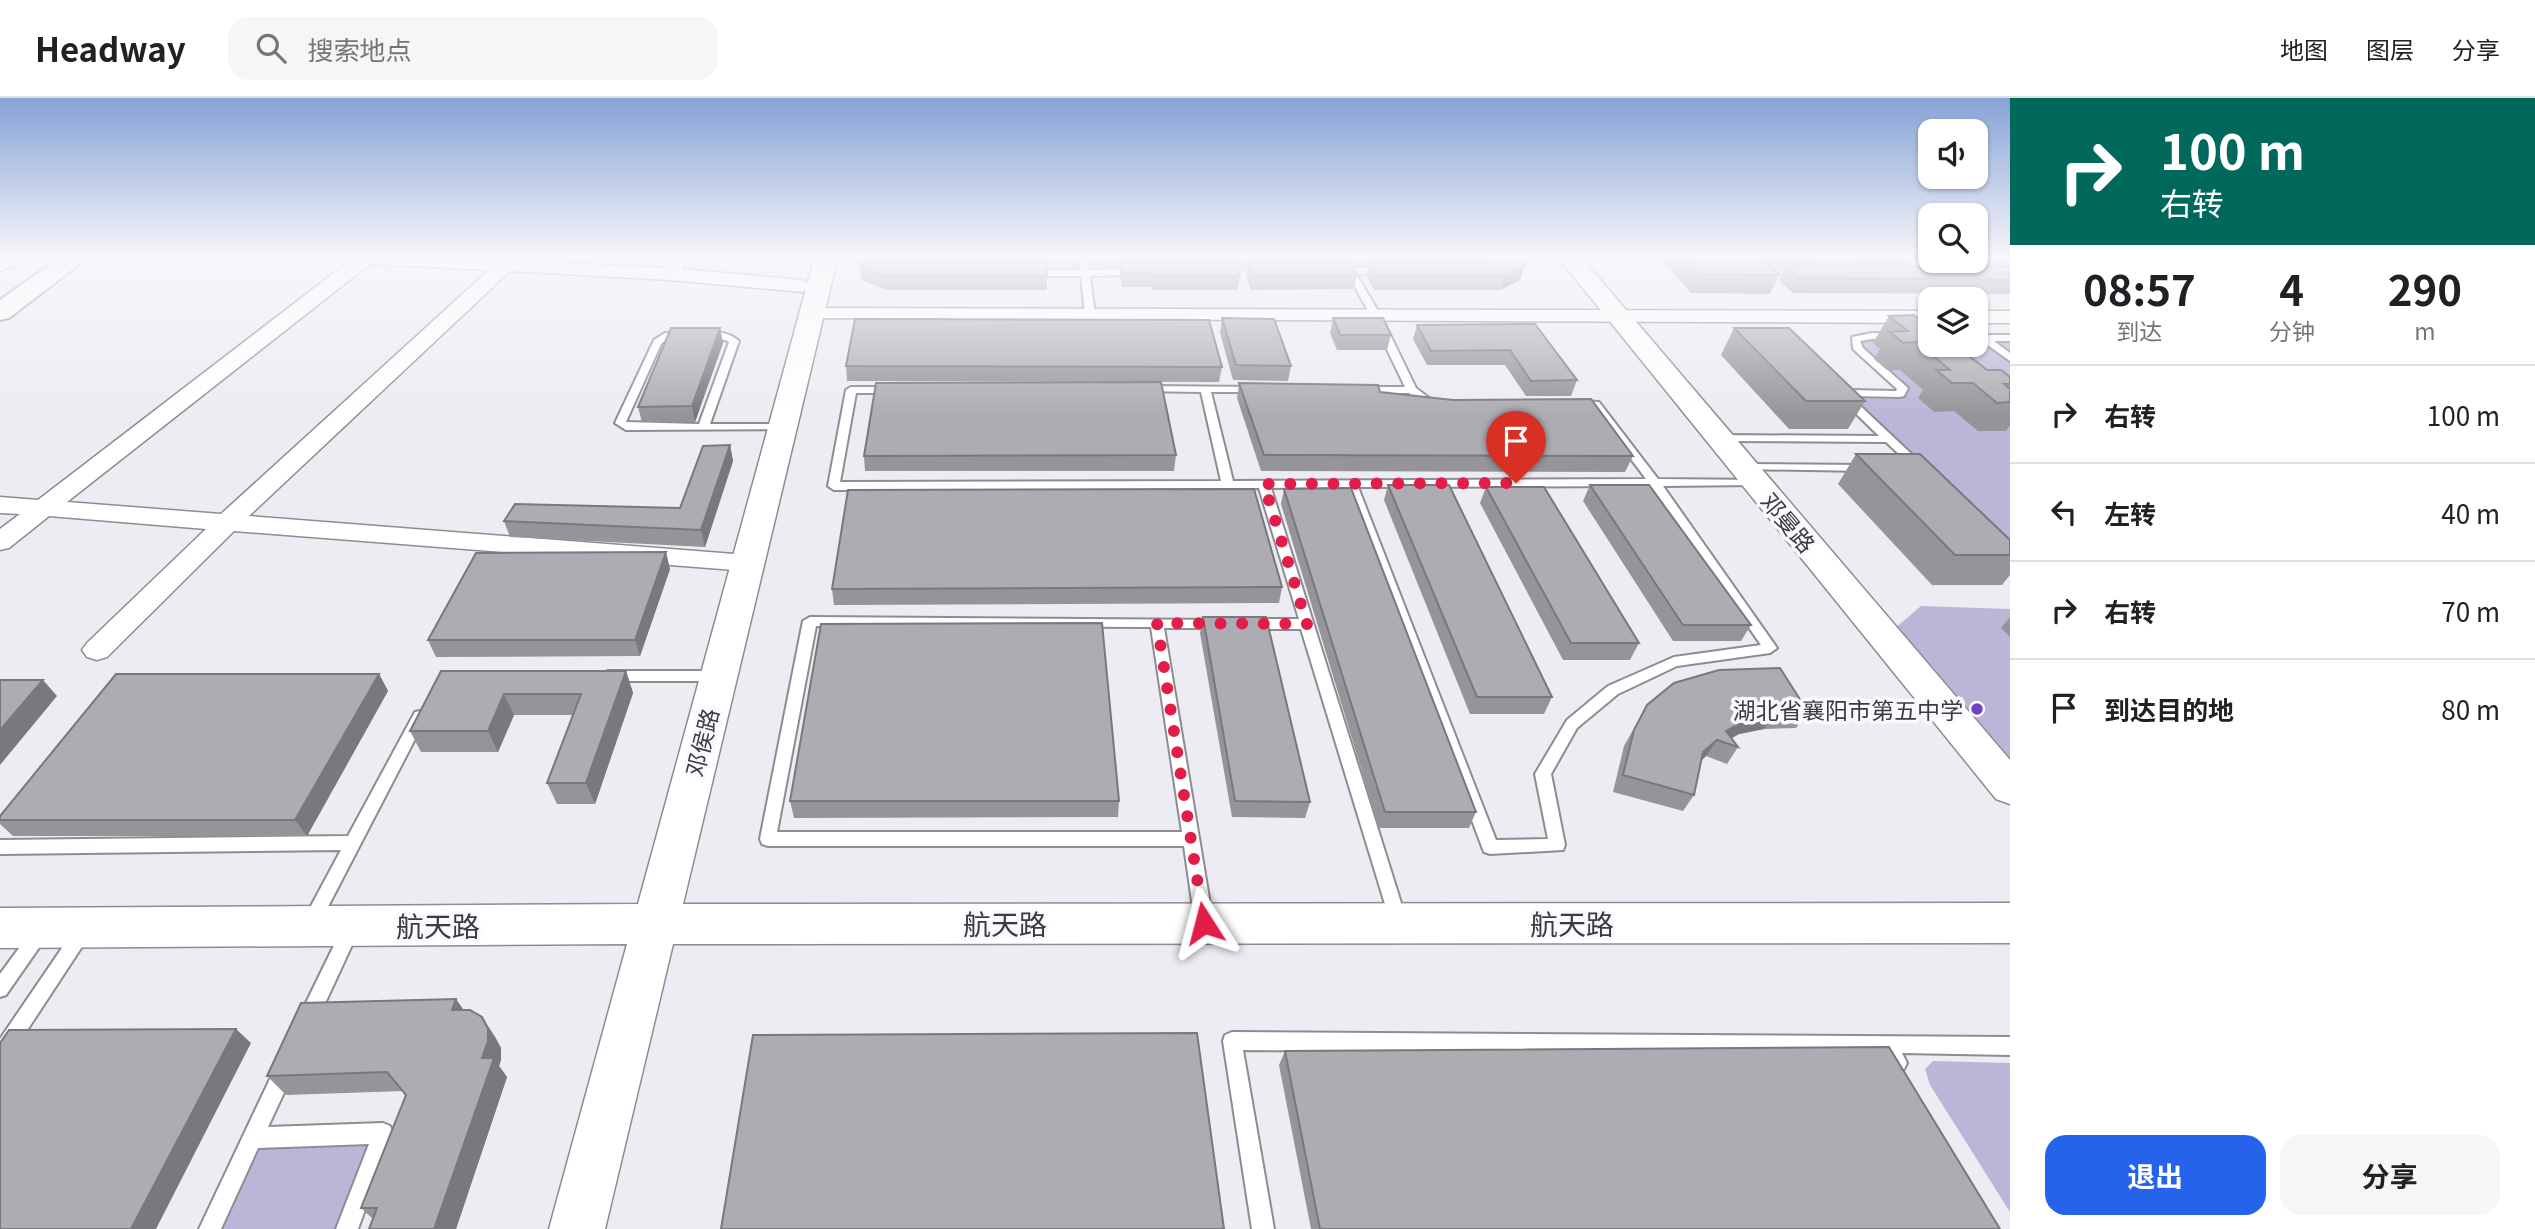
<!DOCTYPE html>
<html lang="zh">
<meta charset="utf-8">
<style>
:root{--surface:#fff;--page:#f6f6f6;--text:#202124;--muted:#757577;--line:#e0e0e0;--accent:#2563eb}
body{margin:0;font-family:Georgia,"Noto Sans SC",serif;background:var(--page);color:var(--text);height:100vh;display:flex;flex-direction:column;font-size:26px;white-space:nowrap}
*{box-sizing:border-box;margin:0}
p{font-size:23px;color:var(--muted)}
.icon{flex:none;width:38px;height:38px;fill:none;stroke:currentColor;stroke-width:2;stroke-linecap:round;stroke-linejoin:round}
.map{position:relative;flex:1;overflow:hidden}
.details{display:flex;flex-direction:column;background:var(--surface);width:525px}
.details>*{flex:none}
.guide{background:#00695c;color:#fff;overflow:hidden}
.tools{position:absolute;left:1918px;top:21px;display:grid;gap:14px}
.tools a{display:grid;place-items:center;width:70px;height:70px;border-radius:14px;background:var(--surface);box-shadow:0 2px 5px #0004;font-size:35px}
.pin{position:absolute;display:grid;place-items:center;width:60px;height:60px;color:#fff;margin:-72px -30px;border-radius:50% 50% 50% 0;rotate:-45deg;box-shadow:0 0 7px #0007}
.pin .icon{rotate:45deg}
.me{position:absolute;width:77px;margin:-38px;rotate:351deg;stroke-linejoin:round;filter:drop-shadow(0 0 5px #0008)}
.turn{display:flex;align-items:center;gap:24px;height:147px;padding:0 35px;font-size:32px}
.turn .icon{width:91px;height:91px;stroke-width:2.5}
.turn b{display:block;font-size:49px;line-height:60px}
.eta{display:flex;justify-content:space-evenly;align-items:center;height:119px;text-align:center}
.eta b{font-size:42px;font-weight:700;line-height:49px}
.primary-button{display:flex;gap:14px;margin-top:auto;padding:14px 35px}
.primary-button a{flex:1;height:80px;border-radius:21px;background:var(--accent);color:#fff;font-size:28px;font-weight:700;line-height:80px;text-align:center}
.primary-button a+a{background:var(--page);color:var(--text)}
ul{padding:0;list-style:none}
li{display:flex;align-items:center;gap:21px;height:98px;padding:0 35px;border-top:2px solid var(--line)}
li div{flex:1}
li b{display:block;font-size:26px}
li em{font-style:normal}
header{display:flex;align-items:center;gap:42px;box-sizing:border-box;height:98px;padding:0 35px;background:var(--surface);border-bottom:2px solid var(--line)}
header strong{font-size:33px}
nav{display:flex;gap:38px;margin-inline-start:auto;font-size:24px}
.search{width:490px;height:63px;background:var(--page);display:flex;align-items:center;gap:18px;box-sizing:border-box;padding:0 24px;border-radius:21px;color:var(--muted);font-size:26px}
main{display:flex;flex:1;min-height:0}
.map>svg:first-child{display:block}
.green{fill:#bcb5d8}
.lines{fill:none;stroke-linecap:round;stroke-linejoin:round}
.service-casing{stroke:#8d8c93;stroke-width:4}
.minor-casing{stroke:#8d8c93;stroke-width:3}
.tertiary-casing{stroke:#8d8c93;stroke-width:3}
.secondary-casing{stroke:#8d8c93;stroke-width:4}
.service{fill:#fff;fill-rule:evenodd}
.minor{fill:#fff;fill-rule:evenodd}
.tertiary{fill:#fff;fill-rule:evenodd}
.secondary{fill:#fff;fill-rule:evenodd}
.wall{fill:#959499}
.shaded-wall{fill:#79787d}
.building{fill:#adacb2;stroke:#79787d;stroke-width:2}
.route{stroke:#e11d48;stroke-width:12;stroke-dasharray:0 21.6}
.poi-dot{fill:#6d45bd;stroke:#faf9ff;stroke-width:2.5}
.labels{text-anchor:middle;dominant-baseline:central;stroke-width:7;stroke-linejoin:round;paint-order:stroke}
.street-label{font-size:23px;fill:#3b3a3d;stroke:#faf9ff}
.poi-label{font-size:23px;fill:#3b3a3d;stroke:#faf9ff;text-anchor:end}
.near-street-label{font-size:28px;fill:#3b3a3d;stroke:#faf9ff}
</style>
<header>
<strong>Headway</strong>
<div class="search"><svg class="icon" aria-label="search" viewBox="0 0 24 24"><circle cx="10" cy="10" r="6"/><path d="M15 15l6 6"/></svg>搜索地点</div>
<nav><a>地图</a><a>图层</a><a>分享</a></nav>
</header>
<main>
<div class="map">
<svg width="2010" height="1131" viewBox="0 0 2010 1131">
<rect width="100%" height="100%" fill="#edecf3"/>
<g class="green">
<path d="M860,158H1453L1444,168C1252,178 1059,174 867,170Z"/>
<polygon points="1743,158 1930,158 1930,163 1976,163 1976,158 2010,158 2010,179 1778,178"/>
<polygon points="1872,238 1930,247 1976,247 1976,238 2010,238 2010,457 1847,302 1850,295 1899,296 1903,290 1858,251 1855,241"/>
<polygon points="1921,508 2010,511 2010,670 1893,532"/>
<polygon points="1933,963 2010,965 2010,1114 1930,987 1925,971"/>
<polygon points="383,1035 347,1131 210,1131 252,1040"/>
</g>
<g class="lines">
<g class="service-casing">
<g id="service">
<polygon points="0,158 4,158 4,159 0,162"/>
<polygon points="856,158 865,158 870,168 881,171 877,174 864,172"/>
<polygon points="1079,158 1087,158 1089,172 1138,171 1142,174 1138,177 1090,178 1095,217 1090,220 1085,217 1081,178 1030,178 1026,175 1030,172 1080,172"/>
<polygon points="1449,158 1458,158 1459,161 1440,171 1434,171 1434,167 1450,160"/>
<polygon points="1902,158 1912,158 1937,179 1930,181"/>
<polygon points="1350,170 1386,169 1390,172 1386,175 1356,176 1381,218 1416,290 1433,303 1439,304 1439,308 1426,308 1409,295 1360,295 1355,292 1360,289 1405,289 1371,218 1346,173"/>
<path d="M685,235L690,238L688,240L667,241L661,246L626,324L699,326L729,244C720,238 708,244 700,238C712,231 729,234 739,243L710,326H782L787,329L786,331L626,332L615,325L654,242L665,235Z"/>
<polygon points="1872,235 1930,236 1930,242 1872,241 1860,243 1863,250 1908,290 1904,298 1900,299 1854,298 1853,301 1923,367 1923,371 1915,371 1886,344 1719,343 1713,340 1719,337 1879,338 1842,302 1846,293 1850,292 1896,293 1897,291 1853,251 1852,239"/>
<polygon points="1976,237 2010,237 2010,243 1994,243 2010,255 2010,263 1982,243 1976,243"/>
<path d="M1145,288L1260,289V293L1256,294H1211L1233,383L1646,381L1592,309H1578L1573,306L1578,303L1599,304L1658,381L1760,382V386L1756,387L1663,388L1777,550L1770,555L1677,568L1618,596L1577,630L1551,676L1565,747L1563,752L1490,756L1484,754L1482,749L1347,389L1271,390L1407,824L1404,829L1398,831L1392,829L1301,531H1249L1242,526L1249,521H1299L1259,390L834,392L828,388L846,292L851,289H894L899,292L894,295H856L840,384L1221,383L1201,294L1141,293V289ZM1651,388L1761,547L1674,559L1608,588L1567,622L1535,676L1548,741L1496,742L1358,389Z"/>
<polygon points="1743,366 1866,367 1872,370 1866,373 1739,371 1737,369"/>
<path d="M810,519L1224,522L1226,525L1224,528L1219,530H1164L1213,824L1210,829L1204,831L1198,829L1195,824L1184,748H768L762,746L760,741L803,523ZM816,528L1151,529L1182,734H777Z"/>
<polygon points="608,573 717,573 724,578 717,583 608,583 601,578"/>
<polygon points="420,613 425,614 427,618 318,828 312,830 306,828 303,823 341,752 0,756 0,742 348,738 415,614"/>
<polygon points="350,824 356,827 359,832 315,927 308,930 301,927 299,921 301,915 344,827"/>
<polygon points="83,825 89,828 92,833 89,838 7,963 0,966 0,941 77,828"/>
<polygon points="39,828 45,831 48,836 45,841 6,897 0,899 0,876 33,831"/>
<polygon points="1232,934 2010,939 2010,957 1902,955 1907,965 1904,971 1897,974 1890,971 1880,955 1243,952 1274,1131 1252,1131 1223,943 1225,937"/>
<polygon points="285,962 292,964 295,971 268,1029 383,1025 390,1028 393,1035 358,1131 336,1131 369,1046 258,1050 221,1131 199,1131 278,964"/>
</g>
</g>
<g class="minor-casing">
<g id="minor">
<polygon points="5,158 32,158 30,162 0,173 0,160"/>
<path d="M356,158L500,161L504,158H524L521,163L664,170L672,158H690L682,171L802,182L812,188L802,194L670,182L510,173L249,418L747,457L757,459L760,465L757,471L747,473L234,433L107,559L97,562L87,559L82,552L87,545L206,431L49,418L9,450L0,452V431L20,416L0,415V399L38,402ZM370,166L489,172L221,416L67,404Z"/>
<polygon points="812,210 1930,213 1930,225 805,220 802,216 805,212"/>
<rect x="1976" y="213" width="34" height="12"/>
</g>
</g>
<g class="tertiary-casing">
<g id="tertiary">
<polygon points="815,158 838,158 683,806 2010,805 2010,845 673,846 605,1131 549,1131 627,846 0,850 0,810 638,806"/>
<polygon points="1557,158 1580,158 2010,662 2010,706 1996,701"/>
</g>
</g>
<g class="secondary-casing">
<polygon id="secondary" points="62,158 90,158 9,220 0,222 0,202"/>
</g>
<use href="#service" class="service"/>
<use href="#minor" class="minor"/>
<use href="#tertiary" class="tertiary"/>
<use href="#secondary" class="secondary"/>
</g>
<g class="wall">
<polygon points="877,158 903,158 902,162 988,162 988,158 1011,158 1011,162 1047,178 1047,192 887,192 861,182 860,168 877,162"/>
<polygon points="1134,158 1158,158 1158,163 1240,178 1238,192 1152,192 1152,189 1122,189 1120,177 1121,163 1135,163"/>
<polygon points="1261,158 1289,158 1288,164 1357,177 1354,191 1251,192 1246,178 1248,164 1263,164"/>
<polygon points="1390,158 1419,158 1418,163 1471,163 1468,158 1517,158 1525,168 1520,182 1500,192 1374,192 1366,177 1369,163 1392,163"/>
<polygon points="1658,158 1759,158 1779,177 1770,196 1691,195"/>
<polygon points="1767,158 1818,158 1813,167 1778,167"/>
<polygon points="1847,158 1900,158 1902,159 1896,169 1945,169 1937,163 1976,163 1976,158 1979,158 1972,169 2010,169 2010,196 1793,195 1779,182 1786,168 1860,168"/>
<polygon points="1889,218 1930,247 1964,247 1961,252 1987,272 2010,279 2010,327 2006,333 1978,333 1954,313 1934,314 1918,300 1923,292 1900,272 1887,272 1874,261 1880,251 1873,245"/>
<polygon points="1222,220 1291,268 1288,283 1233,282 1220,235"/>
<polygon points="1333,220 1391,237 1387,252 1337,252 1330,235"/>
<polygon points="1535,226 1577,282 1571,298 1526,298 1505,267 1427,267 1413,241 1417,227"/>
<polygon points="720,230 723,245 695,324 642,324 638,309"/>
<polygon points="1734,230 1865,303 1848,331 1789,331 1721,257"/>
<polygon points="846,268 1222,269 1219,284 847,283"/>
<polygon points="1239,285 1380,294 1633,358 1625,374 1261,373 1237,300"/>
<polygon points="730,347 733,363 705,449 510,439 504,423 680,410"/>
<polygon points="1856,356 2010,442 2010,477 2002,487 1932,487 1838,386"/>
<polygon points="1176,357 1174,373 865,373 864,358"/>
<polygon points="1388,387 1552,599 1544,616 1470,616 1384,402"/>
<polygon points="1590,387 1751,527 1741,543 1673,543 1583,403"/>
<polygon points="1486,389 1639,545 1630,562 1563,562 1480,405"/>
<polygon points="1284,391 1476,714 1469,730 1379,730 1281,406"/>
<polygon points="670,471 640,558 436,559 428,542"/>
<polygon points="1282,489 1279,505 834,507 832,491"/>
<polygon points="1203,519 1310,704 1305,720 1232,719 1200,535"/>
<polygon points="2010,519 2010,539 2001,530"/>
<polygon points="441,573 626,573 633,595 595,706 557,706 547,685 573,617 514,617 498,654 421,654 410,633"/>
<polygon points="379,576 388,593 307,738 13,738 0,726 0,718"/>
<polygon points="1647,607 1808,614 1796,630 1764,631 1739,636 1732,640 1738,649 1727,666 1706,658 1701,663 1694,697 1683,713 1613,694 1624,648"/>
<polygon points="790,703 1119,703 1118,719 794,720"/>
<polygon points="464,912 482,919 495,939 501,950 501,962 499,968 507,979 456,1131 369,1131 373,1121 361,1110 406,997 403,993 286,997 267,978"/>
<polygon points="1285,953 2000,1131 1311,1131 1279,967"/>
</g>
<g class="shaded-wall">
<polygon points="1525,168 1520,182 1500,192 1505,178"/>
<polygon points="720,230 723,245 695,324 692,308"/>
<polygon points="730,347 733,363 705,449 701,432"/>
<polygon points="666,454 670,471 640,558 635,542"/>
<polygon points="626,573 633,595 595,706 586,685"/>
<polygon points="379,576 388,593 307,738 295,722"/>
<polygon points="43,582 57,598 0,667 0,632"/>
<polygon points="504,596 514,617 498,654 488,633"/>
<polygon points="1776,615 1764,631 1739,636 1724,644 1726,633 1750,620"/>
<polygon points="1717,642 1706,658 1692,671 1703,654"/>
<polygon points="456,901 470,921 452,912"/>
<polygon points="482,919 495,939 501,950 501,962 499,968 507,979 456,1131 434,1131 482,960"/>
<polygon points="236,931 251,945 156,1131 131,1131"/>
</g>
<g class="building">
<polygon points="1481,158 1517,158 1525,168 1505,178 1377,178 1369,163 1485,163"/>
<polygon points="1682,158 1759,158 1779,177 1699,176"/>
<polygon points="1864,158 1900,158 1902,159 1866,160"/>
<polygon points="861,162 1046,162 1047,178 886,178 860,168"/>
<polygon points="1121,163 1235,163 1240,178 1154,178 1153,175 1123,175"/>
<polygon points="1350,163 1357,177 1254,178 1248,164"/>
<polygon points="1786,168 2010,169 2010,182 1800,180"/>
<polygon points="1914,217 1930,230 1930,247 1955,247 1987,272 2001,272 2010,279 2010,286 2004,286 2010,291 2010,304 1997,305 1973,285 1952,285 1936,272 1950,272 1917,244 1903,245 1890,234 1908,233 1889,218"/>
<polygon points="1222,220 1274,221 1291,268 1236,267"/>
<polygon points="1333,220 1383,220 1391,237 1340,237"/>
<polygon points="855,221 1209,222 1222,269 846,268"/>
<polygon points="1535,226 1577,282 1531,283 1510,252 1431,253 1417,227"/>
<polygon points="671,230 720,230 692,308 638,309"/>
<polygon points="1734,230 1789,230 1865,303 1806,303"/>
<polygon points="1161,284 1176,357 864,358 876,285"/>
<polygon points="1239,285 1378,287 1380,294 1453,302 1591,301 1633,358 1264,357"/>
<polygon points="730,347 701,432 504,423 515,406 680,410 703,348"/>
<polygon points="1856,356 1920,356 2010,442 2010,457 1955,457"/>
<polygon points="1388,387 1449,387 1552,599 1477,599"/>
<polygon points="1590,387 1649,387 1751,527 1683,527"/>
<polygon points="1486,389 1544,389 1639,545 1571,545"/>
<polygon points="1351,390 1476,714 1385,714 1284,391"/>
<polygon points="1254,391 1282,489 832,491 848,392"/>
<polygon points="666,454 635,542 428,542 476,455"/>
<polygon points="1203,519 1266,519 1310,704 1235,703"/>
<polygon points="1102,525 1119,703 790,703 821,526"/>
<polygon points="1780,570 1808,614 1776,615 1750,620 1726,633 1738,649 1717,642 1703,654 1694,697 1623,677 1634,632 1647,607 1674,585 1719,572"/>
<polygon points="441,573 626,573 586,685 547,685 581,596 504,596 488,633 410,633"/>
<polygon points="116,576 379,576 295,722 0,722 0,718"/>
<polygon points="0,582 43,582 0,632"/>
<polygon points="456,901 452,912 470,912 482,919 488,931 488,943 482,960 494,960 434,1131 369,1131 377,1110 361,1110 406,997 387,974 267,978 301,905"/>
<polygon points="236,931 131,1131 0,1131 0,945 9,932"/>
<polygon points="1197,935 1224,1131 721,1131 753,937"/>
<polygon points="1889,949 2000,1131 1320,1131 1285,953"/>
</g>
<linearGradient id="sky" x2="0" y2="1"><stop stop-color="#86a2d6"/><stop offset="0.5" stop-color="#f7f6fa"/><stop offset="1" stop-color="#f7f6fa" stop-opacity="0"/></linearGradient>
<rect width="2010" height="317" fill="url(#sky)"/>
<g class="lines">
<polyline class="route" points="1204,825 1157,525 1307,526 1264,386 1516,385"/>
</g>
<circle class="poi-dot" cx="1977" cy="611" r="7"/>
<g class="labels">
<g class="street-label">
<text transform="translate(1789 424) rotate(50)">邓曼路</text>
<text transform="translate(701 644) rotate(-76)">邓侯路</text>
</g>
<g class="poi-label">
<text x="1963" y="611">湖北省襄阳市第五中学</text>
</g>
<g class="near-street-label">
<text x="1005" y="825">航天路</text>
<text x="1572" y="825">航天路</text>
<text x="438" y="827">航天路</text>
</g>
</g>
</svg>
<div class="tools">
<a><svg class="icon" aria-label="sound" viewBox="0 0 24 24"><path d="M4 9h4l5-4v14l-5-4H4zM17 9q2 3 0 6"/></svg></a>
<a><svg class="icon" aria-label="search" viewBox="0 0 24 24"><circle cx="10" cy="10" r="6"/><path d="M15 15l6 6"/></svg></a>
<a><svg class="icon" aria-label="layers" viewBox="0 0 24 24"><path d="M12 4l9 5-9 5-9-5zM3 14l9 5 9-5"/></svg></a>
</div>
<div class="pin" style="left:1516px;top:385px;background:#d93025"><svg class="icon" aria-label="arrive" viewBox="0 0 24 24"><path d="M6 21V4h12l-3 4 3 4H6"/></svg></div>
<svg class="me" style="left:1204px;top:825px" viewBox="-20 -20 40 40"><path d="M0-17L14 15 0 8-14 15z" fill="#e11d48" stroke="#fff" stroke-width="4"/></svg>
</div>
<section class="details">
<div class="guide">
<div class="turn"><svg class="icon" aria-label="right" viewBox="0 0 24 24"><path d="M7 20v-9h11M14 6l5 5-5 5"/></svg><div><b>100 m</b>右转</div></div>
</div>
<div class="eta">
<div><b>08:57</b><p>到达</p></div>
<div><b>4</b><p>分钟</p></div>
<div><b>290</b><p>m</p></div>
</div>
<ul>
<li><svg class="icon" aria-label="right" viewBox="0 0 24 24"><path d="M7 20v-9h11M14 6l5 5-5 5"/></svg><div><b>右转</b></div><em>100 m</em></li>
<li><svg class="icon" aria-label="left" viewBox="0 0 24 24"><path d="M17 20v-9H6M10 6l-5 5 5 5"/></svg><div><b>左转</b></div><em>40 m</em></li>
<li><svg class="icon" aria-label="right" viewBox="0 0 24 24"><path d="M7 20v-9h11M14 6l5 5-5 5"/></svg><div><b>右转</b></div><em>70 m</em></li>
<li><svg class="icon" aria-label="arrive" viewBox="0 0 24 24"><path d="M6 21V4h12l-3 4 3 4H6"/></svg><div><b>到达目的地</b></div><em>80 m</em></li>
</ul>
<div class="primary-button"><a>退出</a><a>分享</a></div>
</section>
</main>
